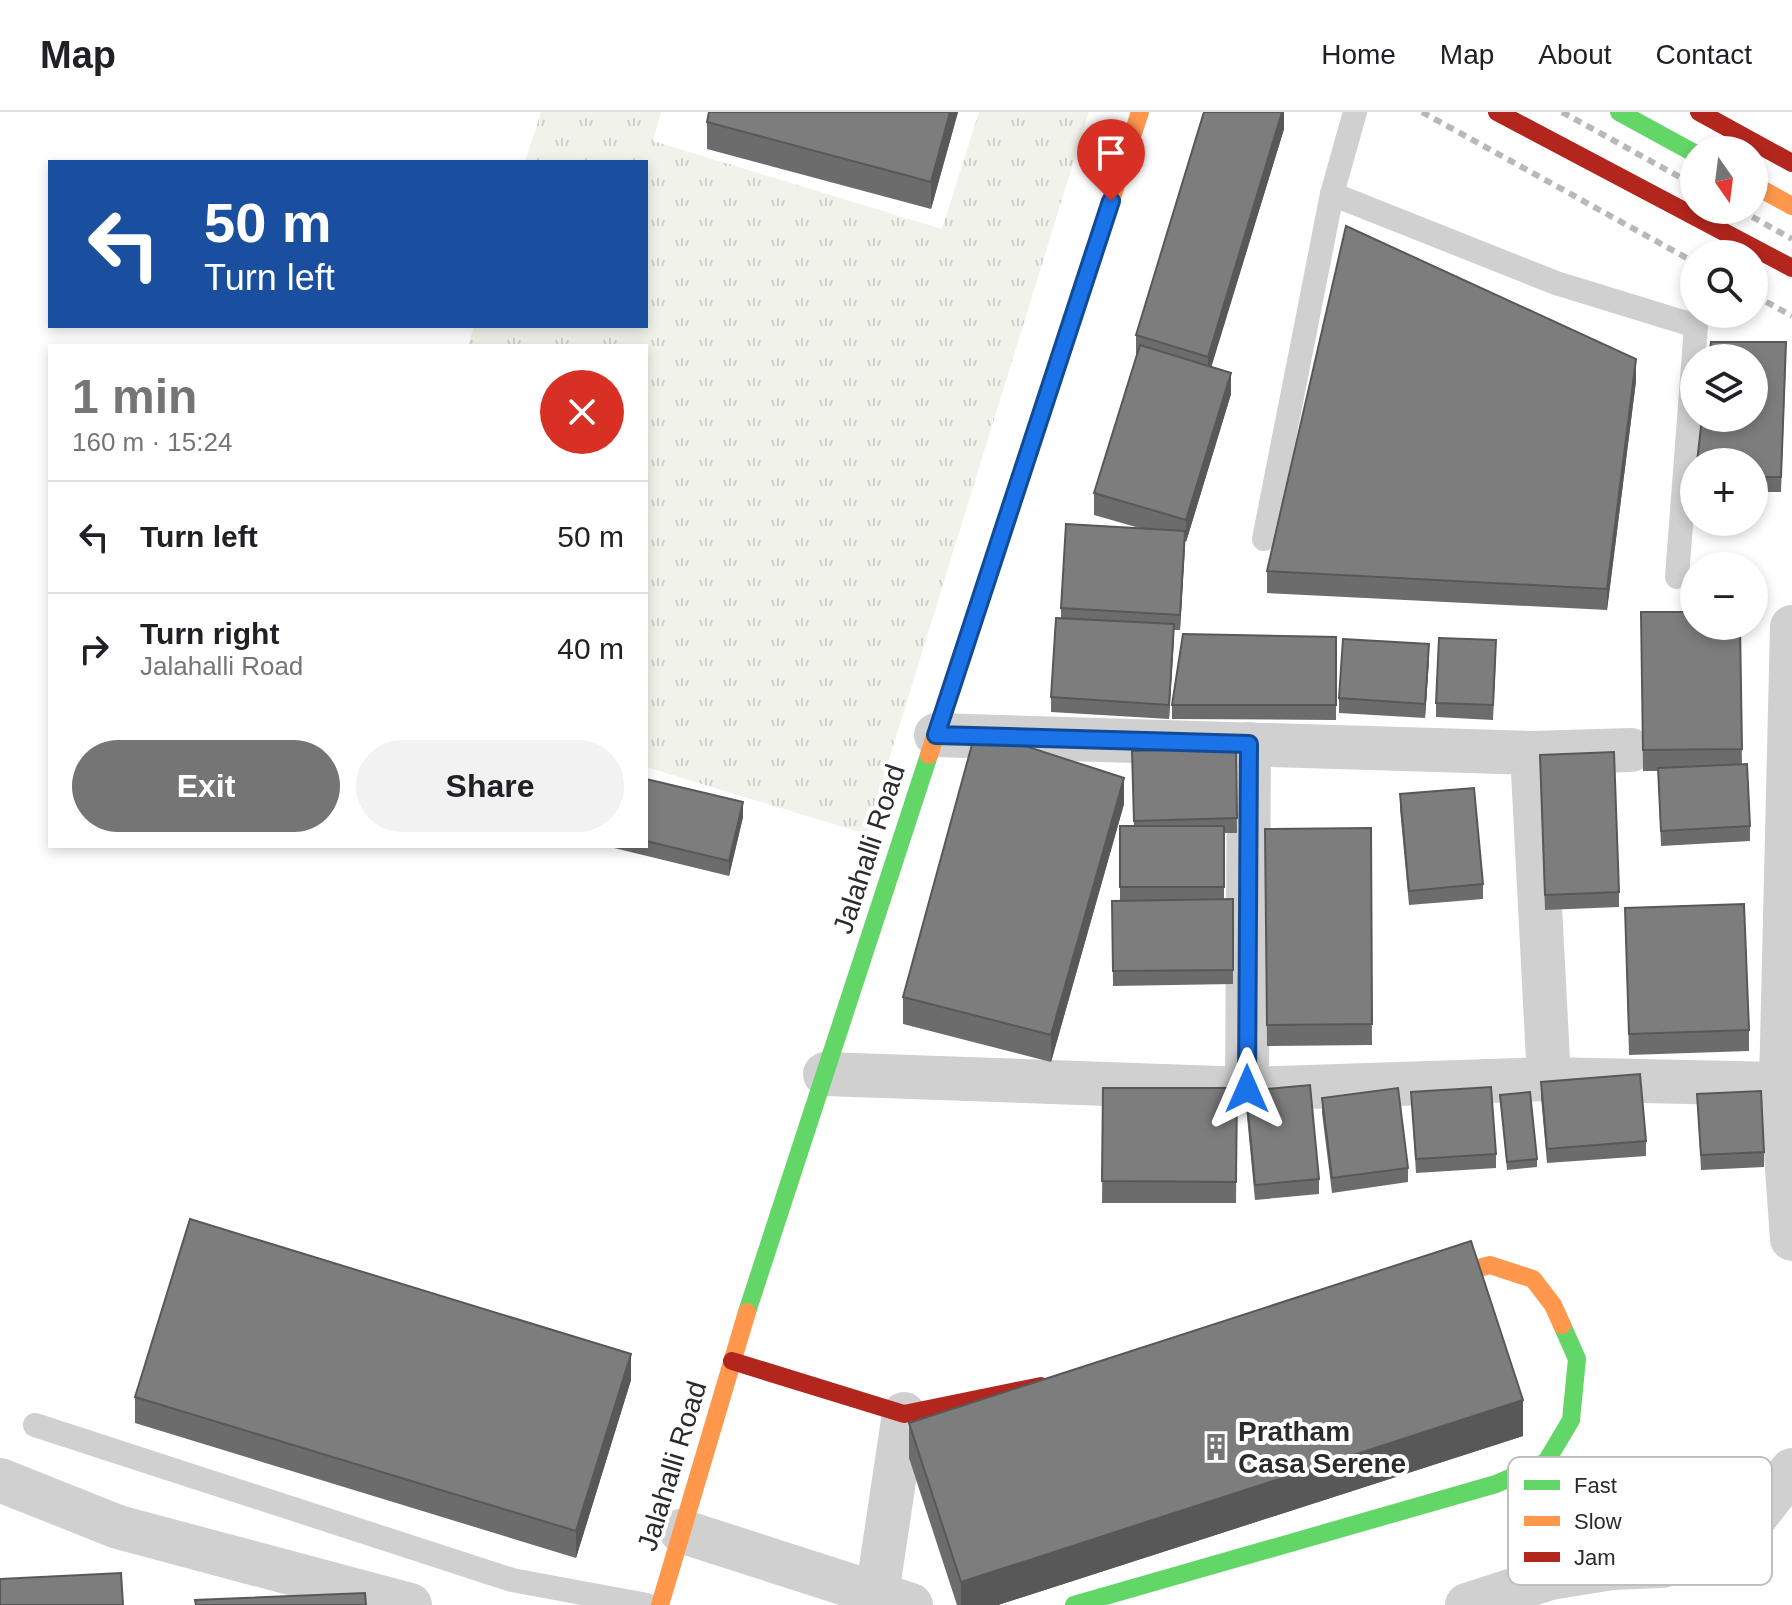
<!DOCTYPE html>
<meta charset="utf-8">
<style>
:root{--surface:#fff;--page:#f2f2f2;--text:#202124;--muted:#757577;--line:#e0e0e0;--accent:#757575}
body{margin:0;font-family:Helvetica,sans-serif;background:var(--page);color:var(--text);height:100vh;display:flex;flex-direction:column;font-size:30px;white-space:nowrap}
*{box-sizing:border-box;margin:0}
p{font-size:26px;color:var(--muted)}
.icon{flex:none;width:44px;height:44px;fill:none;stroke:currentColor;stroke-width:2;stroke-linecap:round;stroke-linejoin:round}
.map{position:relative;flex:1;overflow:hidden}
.drawer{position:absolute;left:48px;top:232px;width:600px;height:504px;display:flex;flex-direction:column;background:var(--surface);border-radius:0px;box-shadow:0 4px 12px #0003}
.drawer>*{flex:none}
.banner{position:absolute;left:48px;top:48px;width:600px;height:168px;border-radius:0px;box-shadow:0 4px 12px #0003;background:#1a4fa0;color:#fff;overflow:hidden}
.needle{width:52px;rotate:166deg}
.tools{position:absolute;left:1680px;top:24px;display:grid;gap:16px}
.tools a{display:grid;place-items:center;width:88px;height:88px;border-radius:50%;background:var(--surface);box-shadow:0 4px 12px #0003;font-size:40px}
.pin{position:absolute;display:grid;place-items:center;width:68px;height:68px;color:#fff;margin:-82px -34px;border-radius:50% 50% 50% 0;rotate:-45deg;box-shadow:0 0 8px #0007}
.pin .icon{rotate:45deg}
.me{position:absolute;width:88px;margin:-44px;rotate:0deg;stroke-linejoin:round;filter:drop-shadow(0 0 6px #0008)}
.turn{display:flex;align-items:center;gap:28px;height:168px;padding:0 24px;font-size:36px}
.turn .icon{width:104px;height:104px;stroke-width:2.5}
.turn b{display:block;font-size:56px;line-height:68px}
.round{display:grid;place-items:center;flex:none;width:84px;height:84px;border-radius:42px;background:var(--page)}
.overview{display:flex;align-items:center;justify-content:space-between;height:136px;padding:0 24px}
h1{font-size:48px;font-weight:800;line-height:60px;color:var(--accent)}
.cta{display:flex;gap:16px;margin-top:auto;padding:16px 24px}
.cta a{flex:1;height:92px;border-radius:48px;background:var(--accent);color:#fff;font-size:32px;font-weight:800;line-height:92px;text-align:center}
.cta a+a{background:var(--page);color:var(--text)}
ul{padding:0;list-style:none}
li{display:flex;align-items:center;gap:24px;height:112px;padding:0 24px;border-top:2px solid var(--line)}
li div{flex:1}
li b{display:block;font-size:30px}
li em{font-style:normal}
header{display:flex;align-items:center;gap:48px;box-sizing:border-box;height:112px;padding:0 40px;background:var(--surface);border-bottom:2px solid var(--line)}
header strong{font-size:38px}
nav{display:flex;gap:44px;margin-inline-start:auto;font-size:28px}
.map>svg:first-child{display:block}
.grass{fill:url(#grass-tufts)}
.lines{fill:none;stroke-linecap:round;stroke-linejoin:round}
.lane{stroke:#d0d0d0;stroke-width:24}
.street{stroke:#d0d0d0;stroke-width:44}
.fast{stroke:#63d668;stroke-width:18}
.slow{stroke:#ff974d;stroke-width:18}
.jam{stroke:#b3261e;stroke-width:18}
.rail{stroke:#b8b8b8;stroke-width:6;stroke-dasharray:8 6;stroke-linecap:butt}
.wall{fill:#6c6c6c}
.shaded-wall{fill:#585858}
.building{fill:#7d7d7d;stroke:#585858;stroke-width:2}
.route-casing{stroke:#114b97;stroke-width:20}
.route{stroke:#1a73e8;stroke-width:14}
.labels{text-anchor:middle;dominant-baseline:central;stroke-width:8;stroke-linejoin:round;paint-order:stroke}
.street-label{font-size:28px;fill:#2b2b2b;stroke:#fff}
.poi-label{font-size:28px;font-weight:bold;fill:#2b2b2b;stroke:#fff;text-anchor:start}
.key{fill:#fff;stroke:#bfbfbf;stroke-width:2}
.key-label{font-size:22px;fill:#2b2b2b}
</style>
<header>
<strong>Map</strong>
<nav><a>Home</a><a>Map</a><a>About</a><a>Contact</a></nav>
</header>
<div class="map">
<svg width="1792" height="1493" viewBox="0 0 1792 1493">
<defs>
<pattern id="grass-tufts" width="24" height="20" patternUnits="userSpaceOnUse" patternTransform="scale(2)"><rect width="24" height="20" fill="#f1f3ea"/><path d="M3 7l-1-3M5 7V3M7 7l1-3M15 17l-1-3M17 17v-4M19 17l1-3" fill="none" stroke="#cfd0c9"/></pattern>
</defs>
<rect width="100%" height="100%" fill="#fff"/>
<polygon class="grass" points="541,0 661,0 653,29 942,117 979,0 1089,0 866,722 646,655 646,234 468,234 474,214 646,214 646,50 525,50"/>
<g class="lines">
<g class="lane">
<polyline points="1332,82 1556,171 1696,214 1677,465"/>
<polyline points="1264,427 1332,82 1355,0"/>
<polyline points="35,1313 512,1468 647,1493"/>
</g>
<g class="street">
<polyline points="936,623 1532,641 1549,967"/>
<polyline points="1532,641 1631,638"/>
<polyline points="825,962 1247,977 1549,967 1781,972 1792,515"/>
<polyline points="1781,972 1792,1127"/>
<polyline points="1247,977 1249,632"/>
<polyline points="0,1368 118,1415 410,1493"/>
<polyline points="681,1419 911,1493"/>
<polyline points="877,1482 904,1302"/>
<polyline points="1467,1493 1550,1466 1612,1456 1662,1454 1739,1426 1792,1358"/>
</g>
<g class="fast">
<polyline points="1619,0 1694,41"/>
<polyline points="747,1200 929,643"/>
<polyline points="1074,1493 1496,1372 1546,1350 1571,1308 1577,1247 1562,1213"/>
</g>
<g class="slow">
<polyline points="1754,73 1792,94"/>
<polyline points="929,643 1140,0"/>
<polyline points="1424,1171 1490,1153 1533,1167 1553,1193 1562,1213"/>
<polyline points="660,1493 747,1200"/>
</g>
<g class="jam">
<polyline points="1497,0 1792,156"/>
<polyline points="1699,0 1792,51"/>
<polyline points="732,1249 904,1302 1041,1274"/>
</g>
<g class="rail">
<polyline points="1422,0 1694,150"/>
<polyline points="1562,0 1694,73"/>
<polyline points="1740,98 1792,127"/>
<polyline points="1754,183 1792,204"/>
</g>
</g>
<g class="wall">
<polygon points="958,0 931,97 707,37 707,10"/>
<polygon points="1284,0 1284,17 1211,254 1231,282 1186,430 1185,429 1180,518 1174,518 1169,607 1051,600 1051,585 1061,506 1061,496 1143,417 1094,403 1094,381 1136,245 1136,223"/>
<polygon points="1786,245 1781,380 1754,380 1754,350"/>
<polygon points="1636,269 1607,498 1267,481 1267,459"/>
<polygon points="1641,500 1740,514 1742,653 1750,714 1750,729 1661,734 1658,659 1643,659"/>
<polygon points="1336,525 1336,608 1172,607 1172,593"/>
<polygon points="1496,543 1493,608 1436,605 1436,591"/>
<polygon points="1429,547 1425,606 1339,601 1339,586"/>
<polygon points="1236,636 1237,721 1224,721 1224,788 1233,787 1233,872 1113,874 1112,789 1120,789 1120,714 1134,714 1132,639"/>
<polygon points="1540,658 1619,780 1619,795 1545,798"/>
<polygon points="646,667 743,705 729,764 606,734 646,734"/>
<polygon points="1400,682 1483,772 1483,787 1409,793 1400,697"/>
<polygon points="1124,692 1051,950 903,912 903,885"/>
<polygon points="1371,716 1372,933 1267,934 1265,717"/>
<polygon points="1625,796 1749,918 1749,939 1629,943"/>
<polygon points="1541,970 1646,1029 1646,1044 1547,1051 1541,985"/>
<polygon points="1103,976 1237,976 1236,1091 1102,1091"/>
<polygon points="1246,979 1319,1067 1319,1082 1255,1088 1246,994"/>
<polygon points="1411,980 1496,1042 1496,1056 1416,1061"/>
<polygon points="1697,982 1764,1040 1764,1055 1701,1058"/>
<polygon points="1500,983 1537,1047 1537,1055 1507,1058"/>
<polygon points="1322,986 1408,1056 1408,1070 1332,1081 1322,1001"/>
<polygon points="631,1268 576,1446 135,1311 135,1285"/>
<polygon points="909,1311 1523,1324 998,1493 957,1493 909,1346"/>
</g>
<g class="shaded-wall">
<polygon points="950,0 958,0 931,97 931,70"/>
<polygon points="1282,0 1284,0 1284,17 1208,266 1208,245"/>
<polygon points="1636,247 1636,269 1607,498 1607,477"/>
<polygon points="1231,261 1231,282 1186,430 1186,408"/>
<polygon points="1185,419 1185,434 1180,518 1180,503"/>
<polygon points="1174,512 1174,527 1169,607 1169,593"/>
<polygon points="1429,532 1429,547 1425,606 1425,592"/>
<polygon points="1124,666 1124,692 1051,950 1051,923"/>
<polygon points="743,690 743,705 729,764 729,749"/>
<polygon points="631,1242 631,1268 576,1446 576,1419"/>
<polygon points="1523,1288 1523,1324 998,1493 961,1493 961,1470"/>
</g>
<g class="building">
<polygon points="709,0 950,0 931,70 707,10"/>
<polygon points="1204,0 1282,0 1208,245 1136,223"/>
<polygon points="1346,114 1636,247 1607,477 1267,459"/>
<polygon points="1711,230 1786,230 1781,365 1754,365 1754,350 1697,350 1702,306 1754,306 1754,246 1709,246"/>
<polygon points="1140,233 1231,261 1186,408 1094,381"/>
<polygon points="1066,412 1185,419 1180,503 1061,496"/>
<polygon points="1641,500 1694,500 1694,514 1740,514 1742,637 1643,638"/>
<polygon points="1056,506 1174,512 1169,593 1051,585"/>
<polygon points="1183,522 1336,525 1336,593 1172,593"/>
<polygon points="1439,526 1496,528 1493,593 1436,591"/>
<polygon points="1343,527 1429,532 1425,592 1339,586"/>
<polygon points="976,618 1124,666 1051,923 903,885"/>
<polygon points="1236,636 1237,706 1134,709 1132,639"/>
<polygon points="1614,640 1619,780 1545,783 1540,643"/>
<polygon points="1747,652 1750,714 1661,719 1658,656"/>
<polygon points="646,667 743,690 729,749 646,729"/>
<polygon points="1474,676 1483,772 1409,779 1400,682"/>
<rect x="1120" y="714" width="104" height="61"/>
<polygon points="1371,716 1372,912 1267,913 1265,717"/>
<polygon points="1233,787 1233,858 1113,859 1112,789"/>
<polygon points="1744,792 1749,918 1629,922 1625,796"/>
<polygon points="1640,962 1646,1029 1547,1037 1541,970"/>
<polygon points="1310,973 1319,1067 1255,1073 1246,979"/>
<polygon points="1491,975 1496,1042 1416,1047 1411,980"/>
<polygon points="1103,976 1237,976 1236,1070 1102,1069"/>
<polygon points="1398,976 1408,1056 1332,1066 1322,986"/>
<polygon points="1761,979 1764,1040 1701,1043 1697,982"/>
<polygon points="1530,980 1537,1047 1507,1050 1500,983"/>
<polygon points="190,1107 631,1242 576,1419 135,1285"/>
<polygon points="1471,1129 1523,1288 961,1470 909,1311"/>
<polygon points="121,1461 123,1493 0,1493 0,1467"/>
<polygon points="365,1481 366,1493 196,1493 195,1488"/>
</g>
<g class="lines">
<g class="route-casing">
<polyline id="route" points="1111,89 936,623 1249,632 1247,977"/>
</g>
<use href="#route" class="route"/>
</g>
<defs>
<g id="building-bare" transform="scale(2.16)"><path d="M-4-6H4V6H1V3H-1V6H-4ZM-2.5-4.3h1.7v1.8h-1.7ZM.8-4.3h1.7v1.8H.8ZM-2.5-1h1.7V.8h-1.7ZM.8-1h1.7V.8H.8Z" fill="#757575" stroke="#fff" stroke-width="2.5" paint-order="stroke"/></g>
</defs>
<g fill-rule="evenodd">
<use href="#building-bare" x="1216" y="1335"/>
</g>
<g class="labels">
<g class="street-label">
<text transform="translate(869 737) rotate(-72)">Jalahalli Road</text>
<text transform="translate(672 1354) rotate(-73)">Jalahalli Road</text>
</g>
<g class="poi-label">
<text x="1238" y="1319">Pratham<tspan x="1238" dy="32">Casa Serene</tspan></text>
</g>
</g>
<rect x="1508" y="1345" width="264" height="128" rx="12" class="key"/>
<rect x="1524" y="1368" width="36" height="10" fill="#63d668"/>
<rect x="1524" y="1404" width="36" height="10" fill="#ff974d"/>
<rect x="1524" y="1440" width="36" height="10" fill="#b3261e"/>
<g class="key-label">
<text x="1574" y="1381">Fast</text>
<text x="1574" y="1417">Slow</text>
<text x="1574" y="1453">Jam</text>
</g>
</svg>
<div class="tools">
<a><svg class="needle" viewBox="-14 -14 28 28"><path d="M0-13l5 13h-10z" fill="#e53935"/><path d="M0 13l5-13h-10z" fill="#757577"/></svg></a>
<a><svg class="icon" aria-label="search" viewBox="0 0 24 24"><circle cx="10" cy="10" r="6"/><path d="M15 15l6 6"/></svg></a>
<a><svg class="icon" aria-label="layers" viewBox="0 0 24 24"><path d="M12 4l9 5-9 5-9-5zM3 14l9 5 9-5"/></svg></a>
<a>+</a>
<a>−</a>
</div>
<div class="pin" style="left:1111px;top:89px;background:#d93025"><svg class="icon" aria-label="arrive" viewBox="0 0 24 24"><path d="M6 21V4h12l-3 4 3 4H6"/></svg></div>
<svg class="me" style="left:1247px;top:977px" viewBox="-20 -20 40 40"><path d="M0-17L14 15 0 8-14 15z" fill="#1a73e8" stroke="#fff" stroke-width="4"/></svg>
<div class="banner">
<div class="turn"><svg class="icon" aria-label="left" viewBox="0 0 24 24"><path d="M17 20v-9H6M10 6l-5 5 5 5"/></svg><div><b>50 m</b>Turn left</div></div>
</div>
<section class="drawer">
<div class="overview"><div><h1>1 min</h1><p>160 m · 15:24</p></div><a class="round" style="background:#d93025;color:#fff"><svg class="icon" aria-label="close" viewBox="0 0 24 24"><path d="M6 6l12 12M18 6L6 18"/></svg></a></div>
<ul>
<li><svg class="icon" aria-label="left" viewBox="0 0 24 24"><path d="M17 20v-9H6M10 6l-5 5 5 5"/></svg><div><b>Turn left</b></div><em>50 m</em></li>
<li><svg class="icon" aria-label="right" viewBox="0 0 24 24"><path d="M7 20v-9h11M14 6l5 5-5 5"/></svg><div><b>Turn right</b><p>Jalahalli Road</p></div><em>40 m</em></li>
</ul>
<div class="cta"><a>Exit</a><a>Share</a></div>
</section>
</div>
